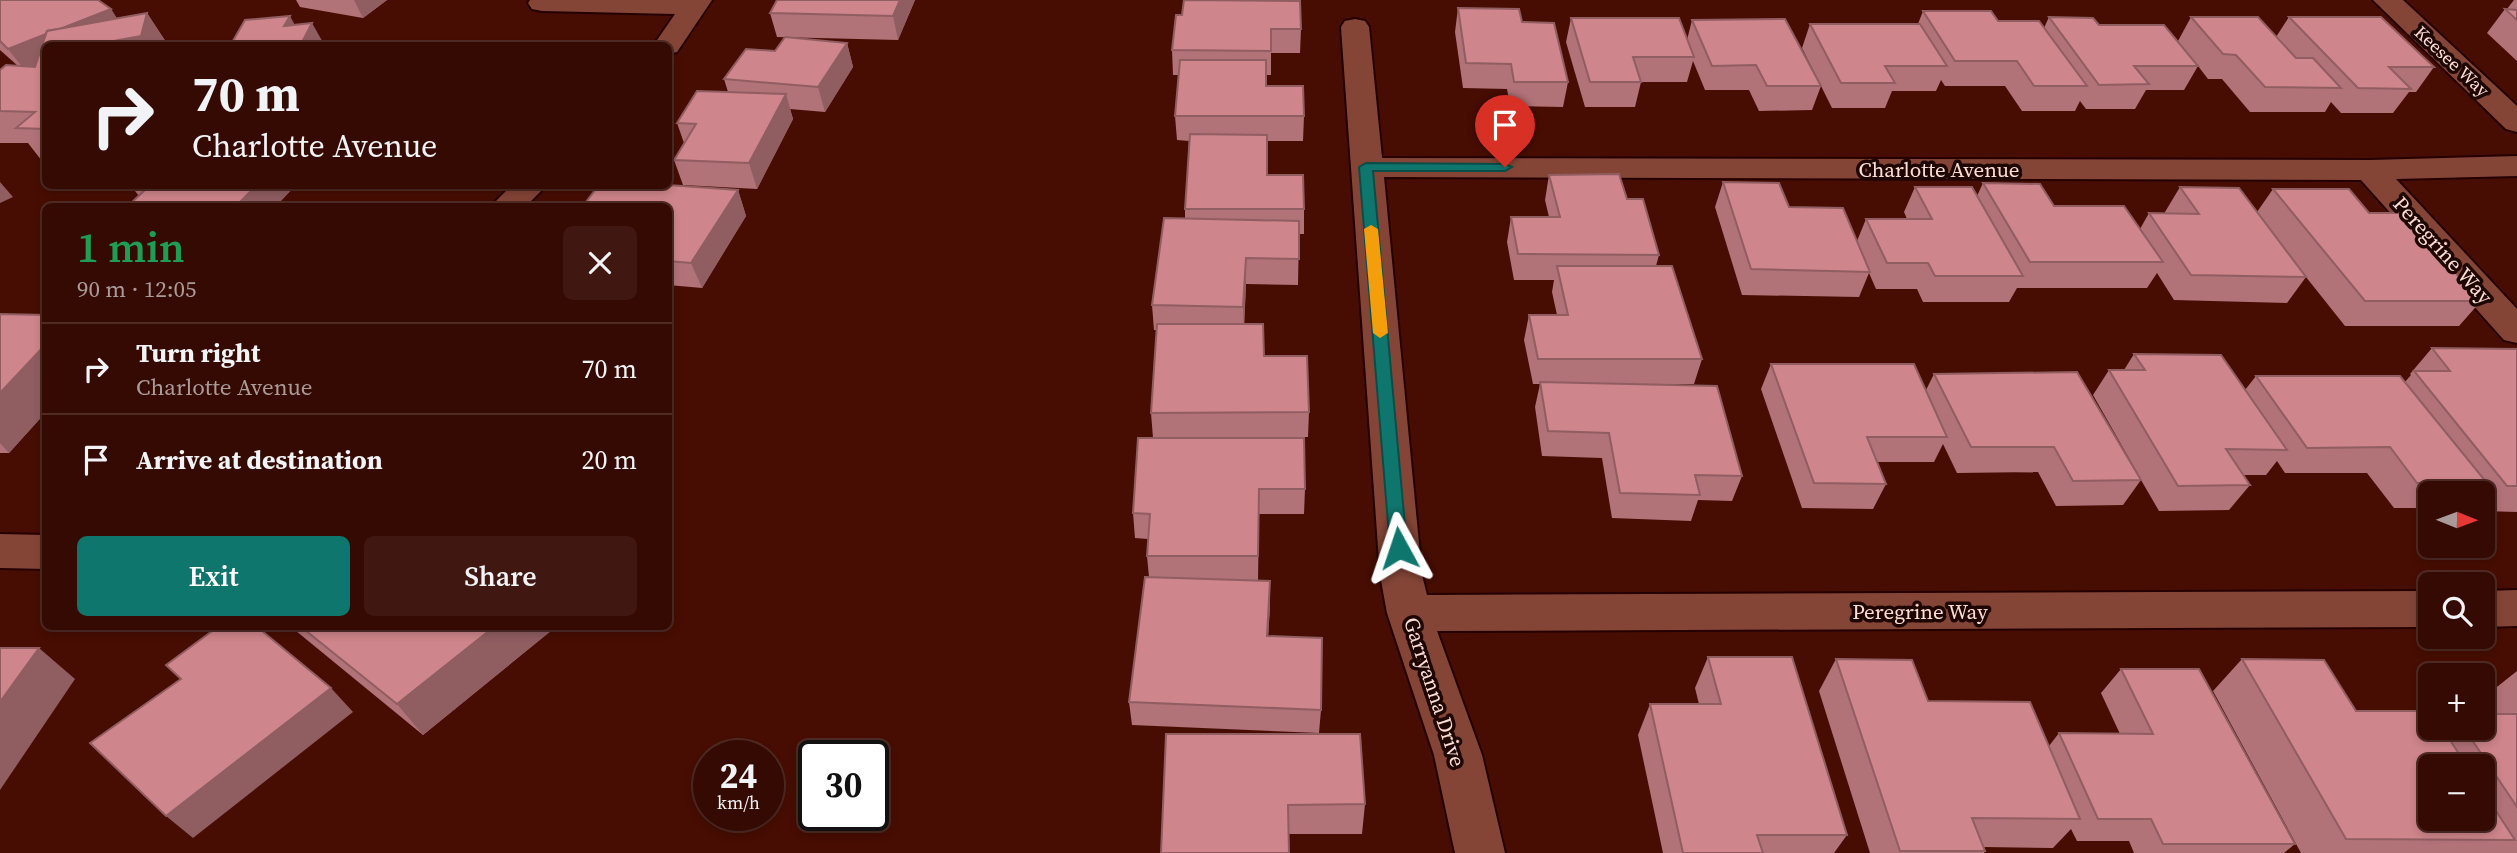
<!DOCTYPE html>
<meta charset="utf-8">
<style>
:root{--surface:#350a02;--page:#401811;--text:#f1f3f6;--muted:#aa9a99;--line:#4f2b24;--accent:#0f766e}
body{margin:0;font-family:"Source Serif 4",serif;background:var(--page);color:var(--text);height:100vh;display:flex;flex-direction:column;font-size:26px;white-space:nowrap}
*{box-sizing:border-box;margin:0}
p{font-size:23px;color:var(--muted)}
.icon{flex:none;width:38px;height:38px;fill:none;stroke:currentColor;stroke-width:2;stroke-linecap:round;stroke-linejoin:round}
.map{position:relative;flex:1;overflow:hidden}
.details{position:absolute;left:42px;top:203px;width:630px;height:427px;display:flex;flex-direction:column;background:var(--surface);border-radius:10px;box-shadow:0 4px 10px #0003,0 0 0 2px var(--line)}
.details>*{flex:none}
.top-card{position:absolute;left:42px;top:42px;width:630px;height:147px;border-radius:10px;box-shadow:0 4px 10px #0003,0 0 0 2px var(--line);background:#350a02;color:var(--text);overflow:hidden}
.needle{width:46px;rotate:91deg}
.controls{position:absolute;left:2418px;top:481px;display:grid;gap:14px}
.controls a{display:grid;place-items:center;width:77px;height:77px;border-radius:10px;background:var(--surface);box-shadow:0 4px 10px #0003,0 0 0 2px var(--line);font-size:35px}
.speed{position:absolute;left:693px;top:740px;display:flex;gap:14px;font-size:35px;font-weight:700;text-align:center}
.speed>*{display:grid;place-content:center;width:91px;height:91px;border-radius:50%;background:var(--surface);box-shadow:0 4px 10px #0003,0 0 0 2px var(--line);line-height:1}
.speed small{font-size:18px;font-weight:400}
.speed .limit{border:4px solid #111;border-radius:10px;background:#fff;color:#111}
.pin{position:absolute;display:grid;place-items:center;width:60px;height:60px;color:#fff;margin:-72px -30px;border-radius:50% 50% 50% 0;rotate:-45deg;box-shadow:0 0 7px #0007}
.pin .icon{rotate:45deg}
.me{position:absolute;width:77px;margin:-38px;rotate:355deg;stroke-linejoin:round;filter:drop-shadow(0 0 5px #0008)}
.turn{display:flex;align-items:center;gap:24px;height:147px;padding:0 35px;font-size:32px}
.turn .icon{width:91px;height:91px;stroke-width:2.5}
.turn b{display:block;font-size:49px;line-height:60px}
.round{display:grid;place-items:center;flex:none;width:74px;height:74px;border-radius:10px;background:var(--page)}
.overview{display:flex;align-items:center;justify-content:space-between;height:119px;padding:0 35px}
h1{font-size:42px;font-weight:600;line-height:52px;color:#1e9e55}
.cta{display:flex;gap:14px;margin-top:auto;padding:14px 35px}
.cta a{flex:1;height:80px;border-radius:10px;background:var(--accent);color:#fff;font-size:28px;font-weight:600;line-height:80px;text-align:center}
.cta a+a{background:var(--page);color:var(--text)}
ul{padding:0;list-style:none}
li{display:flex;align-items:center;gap:21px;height:91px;padding:0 35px;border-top:2px solid var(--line)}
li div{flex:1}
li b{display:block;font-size:26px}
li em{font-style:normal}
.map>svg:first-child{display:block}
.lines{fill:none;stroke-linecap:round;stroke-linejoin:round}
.street-casing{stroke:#250000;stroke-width:4}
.street{fill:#844536;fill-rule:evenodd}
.wall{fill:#b17278;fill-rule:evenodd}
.shaded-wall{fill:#905d61}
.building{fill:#ce858b;stroke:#905d61;stroke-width:2}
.route{fill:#0f766e;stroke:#0a4d48;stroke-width:2}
.slow{fill:#f59e0b}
.labels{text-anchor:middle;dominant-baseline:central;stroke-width:7;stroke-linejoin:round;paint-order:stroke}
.far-street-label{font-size:18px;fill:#fdded6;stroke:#1e0602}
.street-label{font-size:21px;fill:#fdded6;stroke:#1e0602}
</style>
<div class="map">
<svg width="2517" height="853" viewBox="0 0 2517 853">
<rect width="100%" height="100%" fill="#470d02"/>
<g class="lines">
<g class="street-casing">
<g id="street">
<polygon points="530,0 712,0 677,52 668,54 668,46 653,46 675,14 542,11 532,9 528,3"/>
<polygon points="2373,0 2403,0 2517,106 2517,132 2506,129"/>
<polygon points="1355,19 1365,21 1369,27 1382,158 2370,160 2517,156 2517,176 2396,179 2517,309 2517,343 2504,340 2361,180 1384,177 1422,575 1427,595 2431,591 2431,627 1437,631 1482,755 1505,853 1455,853 1434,755 1387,613 1380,575 1341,27 1345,21"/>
<polygon points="511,186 546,186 526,206 491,206"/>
<polygon points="0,534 46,535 46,569 0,568"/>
<polygon points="2517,590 2517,626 2483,627 2483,591"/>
</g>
</g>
<use href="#street" class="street"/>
</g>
<g class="wall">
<polygon points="0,0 111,9 117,19 147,13 168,45 46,46 46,161 42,161 28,143 0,143 0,70 18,66 0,50"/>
<polygon points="296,0 387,0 363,18 300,7"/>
<polygon points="777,0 915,0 898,40 777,37 770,13"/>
<polygon points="2514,0 2517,0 2517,61 2487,33 2505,9 2507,9"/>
<polygon points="1458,8 1522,22 1568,82 1563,107 1510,106 1507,89 1463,88 1455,32"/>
<polygon points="1923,11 2044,28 2049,17 2099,25 2178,41 2191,17 2276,37 2289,17 2434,67 2416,92 2409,92 2393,113 2341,113 2331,102 2325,112 2250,112 2222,79 2208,79 2198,66 2184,90 2146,90 2135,109 2086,109 2080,101 2075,111 2022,111 2005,86 1945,86 1941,80 1936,91 1892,91 1885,108 1832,108 1802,48 1810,24 1918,24"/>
<polygon points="1176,15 1301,29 1300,53 1271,53 1271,75 1266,75 1266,86 1304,116 1303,141 1267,141 1267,175 1304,209 1304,234 1299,234 1298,285 1246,284 1244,324 1264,356 1309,412 1308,437 1181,438 1305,489 1304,514 1259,514 1258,581 1270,606 1268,636 1321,710 1319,733 1132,725 1129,702 1149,577 1147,556 1148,539 1135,538 1133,513 1153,438 1151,413 1157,330 1154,330 1152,305 1185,219 1185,209 1189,141 1177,140 1175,116 1179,75 1173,75 1172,50"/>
<polygon points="1571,18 1687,40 1692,20 1821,86 1812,110 1759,111 1749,90 1705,90 1693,61 1687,82 1641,82 1635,107 1585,107 1566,42"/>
<polygon points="847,43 853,67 825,112 790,109 793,119 757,189 683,185 674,160 684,143 677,123 728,92 724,79 775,51"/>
<polygon points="1549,175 1627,199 1659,255 1656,266 1702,359 1694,384 1644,384 1742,476 1732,501 1698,500 1691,521 1612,518 1602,458 1542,456 1535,407 1540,384 1533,384 1524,340 1529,315 1557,315 1552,292 1554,280 1514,280 1507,242 1511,217 1549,217 1545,200"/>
<polygon points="1723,182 1857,241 1866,219 1907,219 1904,212 1915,187 1977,196 1983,183 2054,206 2140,229 2149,213 2165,213 2165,212 2180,187 2257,212 2273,189 2369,213 2481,301 2459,326 2345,326 2298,267 2306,277 2287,303 2174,300 2157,273 2147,288 2017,288 2009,302 1923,302 1917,289 1876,289 1869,273 1859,297 1742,295 1715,207"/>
<polygon points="131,186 295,186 276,206 128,206 139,196"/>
<polygon points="738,190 746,216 702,288 668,285 668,206"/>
<polygon points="0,314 46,315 46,412 9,453 0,453"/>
<polygon points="2432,348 2517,349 2517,512 2483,511 2483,494 2431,494 2431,508 2394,508 2367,473 2285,473 2277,461 2266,475 2243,475 2250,485 2229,510 2159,511 2141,480 2123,505 2056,506 2038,472 1957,473 1943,444 1934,462 1877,462 1886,484 1873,509 1802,508 1761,389 1771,364 1926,390 1934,374 2138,474 2093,395 2109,370 2124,370 2134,354 2245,390 2256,376 2405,382 2411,375 2410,374"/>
<polygon points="290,626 549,626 552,630 423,735"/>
<polygon points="1708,657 1847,835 1834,853 1663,853 1638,735 1650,704 1699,704 1695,688"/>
<polygon points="1836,659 1928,701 2049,746 2059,733 2120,734 2101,693 2121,669 2295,844 2284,853 2134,853 2129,841 2077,841 2071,829 2053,848 1984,847 1985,851 1984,853 1870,853 1819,691"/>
<path d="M2242,659L2356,711L2431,728H2483L2493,714L2483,701V698L2517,671V853H2301L2213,691ZM2431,766H2483V819Z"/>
<polygon points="1360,734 1365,804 1362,834 1289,834 1161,853"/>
</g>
<g class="shaded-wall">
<polygon points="354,0 387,0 363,18"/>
<polygon points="900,0 915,0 898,40 893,16"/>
<polygon points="111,9 127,34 27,73 8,49"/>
<polygon points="147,13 168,46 108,46"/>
<polygon points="290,16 303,40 312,23 325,46 295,46 284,26"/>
<polygon points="847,43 853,67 825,112 818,87"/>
<polygon points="786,94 793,119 757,189 749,163"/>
<polygon points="0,182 13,197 0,203"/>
<polygon points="256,186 295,186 276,206 236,206"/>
<polygon points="738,190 746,216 702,288 691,263"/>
<polygon points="1246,258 1246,284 1244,332 1243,307"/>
<polygon points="46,344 46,412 9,453 0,443 0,393"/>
<polygon points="1270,581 1270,606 1267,660 1267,636"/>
<polygon points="495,626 549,626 552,630 423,735 397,704"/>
<polygon points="39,648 75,679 0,790 0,702"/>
<polygon points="331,688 353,712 193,838 166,816"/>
</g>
<g class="building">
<polygon points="0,0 98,0 111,9 60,29 47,31 46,34 8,49 0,41"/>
<polygon points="777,0 900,0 893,16 770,13"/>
<polygon points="1184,0 1300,1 1301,29 1271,29 1271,51 1172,50 1176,15 1182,15"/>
<polygon points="1458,8 1519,9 1522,22 1554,23 1568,82 1514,82 1511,64 1466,63"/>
<polygon points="2505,9 2517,10 2517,20"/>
<polygon points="1923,11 1991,11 1998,21 2039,21 2087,86 2034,86 2017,61 1955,61"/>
<polygon points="147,13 141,36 114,41 108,46 46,46 46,129 16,128 35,112 0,111 0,70 6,65 35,67 47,31"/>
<polygon points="290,16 284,26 312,23 300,46 230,46 245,20"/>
<polygon points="2049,17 2093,18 2099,25 2164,25 2198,66 2134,66 2149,84 2099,85"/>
<polygon points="2191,17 2258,17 2296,58 2313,58 2341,88 2265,87 2236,55 2223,54"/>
<polygon points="2289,17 2381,17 2434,67 2389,67 2411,89 2358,88"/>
<polygon points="1571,18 1679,18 1694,57 1633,57 1641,82 1590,82"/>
<polygon points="1785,19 1821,86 1767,86 1756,65 1712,66 1692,20"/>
<polygon points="1810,24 1920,24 1947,66 1885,66 1895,83 1841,83"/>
<polygon points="785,37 847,43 818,87 724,79 746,49 775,51"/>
<polygon points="1180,60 1266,60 1266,86 1303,86 1304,116 1175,116"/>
<polygon points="697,91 786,94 749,163 674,160 696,124 677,123"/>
<polygon points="1190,134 1267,135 1267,175 1303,175 1304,209 1185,209"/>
<polygon points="1619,174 1627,199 1643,199 1659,255 1518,254 1511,217 1560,217 1549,175"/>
<polygon points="1723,182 1779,183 1789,207 1843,208 1870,272 1751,269"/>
<polygon points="1983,183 2040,184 2054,206 2124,206 2163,262 2030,262"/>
<polygon points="668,185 738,190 691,263 668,261 668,206 583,206 598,186 668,186"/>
<polygon points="149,186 256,186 236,206 128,206"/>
<polygon points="1915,187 1972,187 2023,276 1935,276 1928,263 1887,263 1866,219 1932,219"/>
<polygon points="2180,187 2239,188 2306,277 2191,275 2149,213 2199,214"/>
<polygon points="2273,189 2349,189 2369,213 2401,213 2481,301 2365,301"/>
<polygon points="1164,218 1299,221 1299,259 1246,258 1243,307 1152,305"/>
<polygon points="1557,266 1672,266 1702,359 1538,359 1529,315 1568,315"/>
<polygon points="0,314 46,315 46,344 0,393"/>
<polygon points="1157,324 1263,324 1264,356 1307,356 1309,412 1151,413"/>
<polygon points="2432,348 2517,349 2517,486 2507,486 2414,371 2450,371"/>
<polygon points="2134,354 2221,355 2287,450 2226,449 2250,485 2178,486 2109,370 2145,370"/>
<polygon points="1771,364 1914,364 1947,437 1867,437 1886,484 1814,483"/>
<polygon points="2077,372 2141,480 2073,481 2054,447 1971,447 1934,374"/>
<polygon points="2256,376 2400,376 2487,483 2417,483 2390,447 2307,448"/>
<polygon points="1540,382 1717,386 1742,476 1695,475 1700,495 1620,493 1609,433 1548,431"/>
<polygon points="1138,438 1304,438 1305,489 1259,489 1258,556 1147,556 1150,514 1133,513"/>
<polygon points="1145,577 1270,581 1267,636 1322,638 1321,710 1129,702"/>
<polygon points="219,626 256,626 331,688 166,816 90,743 181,679 166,665"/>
<polygon points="300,626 495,626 397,704"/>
<polygon points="0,648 39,648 0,702"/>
<polygon points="1708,657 1792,657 1847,835 1757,835 1763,853 1683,853 1650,704 1721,704"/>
<polygon points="1836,659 1912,660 1928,701 2030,702 2080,819 1972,818 1985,851 1900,851"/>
<polygon points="2242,659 2324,660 2356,711 2431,711 2431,728 2442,728 2467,766 2431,766 2431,819 2483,819 2483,791 2515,840 2346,839"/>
<polygon points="2121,669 2199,669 2295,844 2163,844 2151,819 2098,819 2059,733 2153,734"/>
<polygon points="2483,714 2517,714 2517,807 2464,728 2483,728"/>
<polygon points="1166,734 1360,734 1365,804 1288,805 1289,853 1161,853"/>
</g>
<polygon class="route" points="1366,163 1505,164 1512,167 1505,171 1373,171 1407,548 1405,553 1393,553 1390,548 1359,167"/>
<polygon class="slow" points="1371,225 1378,229 1388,333 1380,338 1373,333 1364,229"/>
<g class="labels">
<g class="far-street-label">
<text transform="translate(2452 61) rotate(43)">Keesee Way</text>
</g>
<g class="street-label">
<text x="1939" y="169">Charlotte Avenue</text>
<text transform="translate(2443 250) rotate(48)">Peregrine Way</text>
<text x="1920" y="611">Peregrine Way</text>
<text transform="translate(1435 692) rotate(72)">Garryanna Drive</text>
</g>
</g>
</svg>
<div class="controls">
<a><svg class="needle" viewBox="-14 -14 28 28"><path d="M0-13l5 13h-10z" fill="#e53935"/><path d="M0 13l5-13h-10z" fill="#aa9a99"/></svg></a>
<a><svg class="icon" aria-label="search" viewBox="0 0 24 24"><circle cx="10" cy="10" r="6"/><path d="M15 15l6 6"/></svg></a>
<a>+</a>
<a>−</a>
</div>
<div class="speed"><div>24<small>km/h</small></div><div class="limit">30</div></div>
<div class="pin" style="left:1505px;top:167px;background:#d93025"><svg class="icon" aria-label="arrive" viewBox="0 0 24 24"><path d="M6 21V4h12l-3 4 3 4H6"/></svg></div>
<svg class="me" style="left:1399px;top:548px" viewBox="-20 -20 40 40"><path d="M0-17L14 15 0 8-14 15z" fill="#0f766e" stroke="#fff" stroke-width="4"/></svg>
<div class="top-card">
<div class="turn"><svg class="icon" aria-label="right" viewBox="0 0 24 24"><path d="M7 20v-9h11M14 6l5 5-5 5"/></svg><div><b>70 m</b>Charlotte Avenue</div></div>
</div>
<section class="details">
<div class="overview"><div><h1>1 min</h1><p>90 m · 12:05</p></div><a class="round"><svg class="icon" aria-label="close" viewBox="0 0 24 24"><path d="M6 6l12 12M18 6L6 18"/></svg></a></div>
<ul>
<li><svg class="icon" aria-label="right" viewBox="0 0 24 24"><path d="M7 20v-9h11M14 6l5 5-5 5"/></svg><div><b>Turn right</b><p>Charlotte Avenue</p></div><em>70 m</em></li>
<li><svg class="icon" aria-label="arrive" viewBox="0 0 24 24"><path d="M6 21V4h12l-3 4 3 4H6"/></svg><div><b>Arrive at destination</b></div><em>20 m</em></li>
</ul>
<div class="cta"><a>Exit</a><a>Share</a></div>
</section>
</div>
